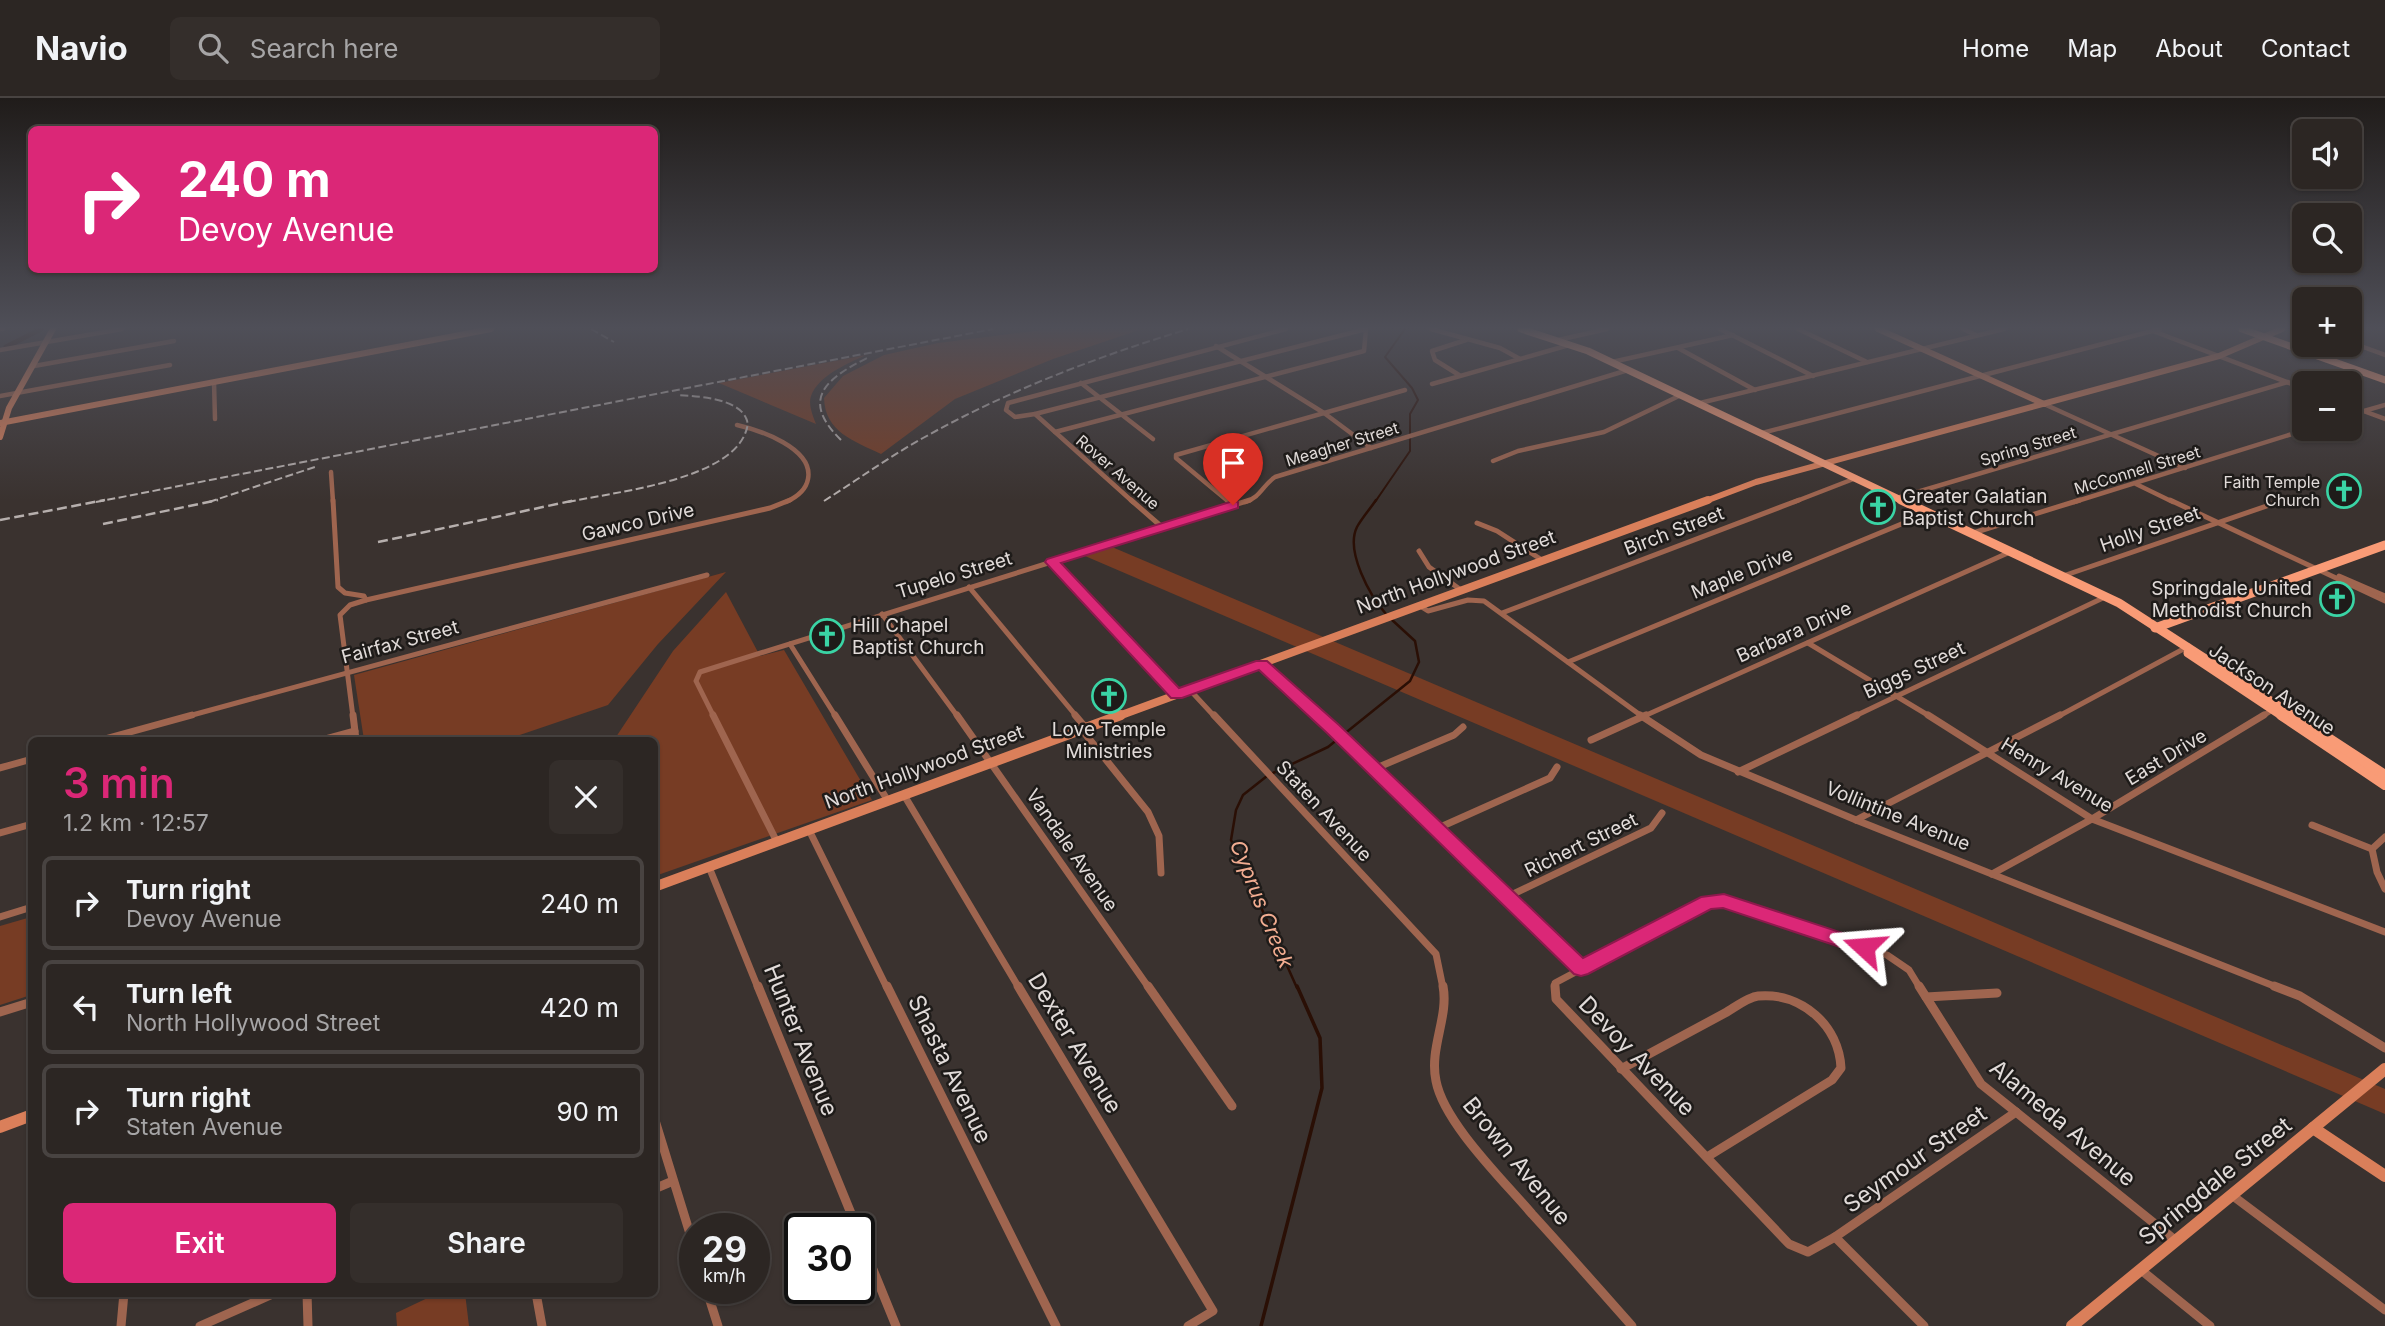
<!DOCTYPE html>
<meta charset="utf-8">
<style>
:root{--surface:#2c2623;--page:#342e2b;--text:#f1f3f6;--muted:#a6a5a6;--line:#484341;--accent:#db2777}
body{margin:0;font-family:Inter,sans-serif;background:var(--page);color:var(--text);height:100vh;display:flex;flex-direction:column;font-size:26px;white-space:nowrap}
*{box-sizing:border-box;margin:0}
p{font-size:23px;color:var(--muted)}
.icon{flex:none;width:38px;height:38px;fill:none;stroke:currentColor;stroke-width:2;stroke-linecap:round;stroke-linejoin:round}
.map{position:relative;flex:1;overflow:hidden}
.panel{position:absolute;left:28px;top:639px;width:630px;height:560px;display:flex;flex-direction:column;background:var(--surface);border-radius:10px;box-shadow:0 2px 5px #0004,0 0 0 2px var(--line)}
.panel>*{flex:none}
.top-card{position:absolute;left:28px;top:28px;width:630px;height:147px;border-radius:10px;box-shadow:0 2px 5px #0004,0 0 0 2px var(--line);background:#db2777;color:#fff;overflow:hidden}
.tools{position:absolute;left:2292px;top:21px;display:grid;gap:14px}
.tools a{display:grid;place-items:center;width:70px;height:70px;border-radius:10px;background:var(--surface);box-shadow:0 2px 5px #0004,0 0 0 2px var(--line);font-size:35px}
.speed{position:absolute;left:679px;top:1115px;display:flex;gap:14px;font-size:35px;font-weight:700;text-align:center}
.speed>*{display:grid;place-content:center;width:91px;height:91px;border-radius:50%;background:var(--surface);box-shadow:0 2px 5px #0004,0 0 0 2px var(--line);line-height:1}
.speed small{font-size:18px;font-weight:400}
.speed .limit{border:4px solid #111;border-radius:10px;background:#fff;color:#111}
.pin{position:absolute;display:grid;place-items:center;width:60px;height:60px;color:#fff;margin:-72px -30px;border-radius:50% 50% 50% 0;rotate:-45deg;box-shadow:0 0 7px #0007}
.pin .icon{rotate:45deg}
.me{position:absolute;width:77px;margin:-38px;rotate:289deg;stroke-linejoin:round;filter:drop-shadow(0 0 5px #0008)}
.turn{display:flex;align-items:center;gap:24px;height:147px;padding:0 35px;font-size:32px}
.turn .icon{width:91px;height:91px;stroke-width:2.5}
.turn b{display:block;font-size:49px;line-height:60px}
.round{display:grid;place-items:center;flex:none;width:74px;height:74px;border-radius:10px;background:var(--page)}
.overview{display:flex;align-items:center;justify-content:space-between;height:119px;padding:0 35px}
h1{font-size:42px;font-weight:600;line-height:52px;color:var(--accent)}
.cta{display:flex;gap:14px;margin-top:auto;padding:14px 35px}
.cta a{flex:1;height:80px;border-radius:10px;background:var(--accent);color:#fff;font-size:28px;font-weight:600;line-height:80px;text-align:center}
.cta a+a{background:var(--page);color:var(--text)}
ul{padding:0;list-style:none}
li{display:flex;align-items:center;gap:21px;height:94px;margin:0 14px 10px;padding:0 21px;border:4px solid var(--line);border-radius:10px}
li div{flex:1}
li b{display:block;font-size:26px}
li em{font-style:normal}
header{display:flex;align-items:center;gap:42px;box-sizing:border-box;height:98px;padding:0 35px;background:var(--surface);border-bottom:2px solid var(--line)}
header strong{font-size:33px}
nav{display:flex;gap:38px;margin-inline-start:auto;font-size:24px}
.search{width:490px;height:63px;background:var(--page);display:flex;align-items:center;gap:18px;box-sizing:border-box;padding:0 24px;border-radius:10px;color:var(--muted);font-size:26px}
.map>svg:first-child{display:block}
.green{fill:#773c24}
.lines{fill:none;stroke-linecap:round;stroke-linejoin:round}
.stream-far2{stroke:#2a0f05;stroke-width:2}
.stream-far1{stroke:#2a0f05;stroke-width:2.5}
.stream{stroke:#2a0f05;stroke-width:3.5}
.canal{stroke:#2a0f05;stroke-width:5}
.street-far3{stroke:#9f654f;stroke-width:4.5}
.street-far2{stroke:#9f654f;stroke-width:5}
.street-far1{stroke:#9f654f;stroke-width:7}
.street{stroke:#9f654f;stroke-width:9}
.secondary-far3{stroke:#da7f5a;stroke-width:6}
.secondary-far2{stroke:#da7f5a;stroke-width:8}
.secondary-far1{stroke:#da7f5a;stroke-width:10}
.secondary{stroke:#da7f5a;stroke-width:12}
.primary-far2{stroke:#f99b76;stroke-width:7}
.primary-far1{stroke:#f99b76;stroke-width:9}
.primary{stroke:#f99b76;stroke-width:10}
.rail-far1{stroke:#b6afad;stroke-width:2;stroke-dasharray:8 3.5;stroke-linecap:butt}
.rail{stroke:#b6afad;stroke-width:2.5;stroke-dasharray:10 4.5;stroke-linecap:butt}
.route{fill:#db2777;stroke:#8e194d;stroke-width:2}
.labels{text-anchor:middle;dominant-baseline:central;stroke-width:5;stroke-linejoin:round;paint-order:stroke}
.far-street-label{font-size:16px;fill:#e1dbd9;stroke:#1e1b19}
.far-poi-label{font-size:16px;fill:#e1dbd9;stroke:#1e1b19;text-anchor:end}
.poi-label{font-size:19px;fill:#e1dbd9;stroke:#1e1b19;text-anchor:start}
.street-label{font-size:19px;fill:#e1dbd9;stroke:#1e1b19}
.water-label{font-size:21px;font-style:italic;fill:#f3ad91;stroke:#1e1b19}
.near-street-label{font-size:23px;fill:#e1dbd9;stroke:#1e1b19}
</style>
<header>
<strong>Navio</strong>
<div class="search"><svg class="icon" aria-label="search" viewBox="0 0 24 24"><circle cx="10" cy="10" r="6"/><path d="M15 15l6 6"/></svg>Search here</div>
<nav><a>Home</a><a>Map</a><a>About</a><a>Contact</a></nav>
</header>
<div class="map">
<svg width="2385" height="1228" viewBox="0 0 2385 1228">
<rect width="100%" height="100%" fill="#3a322f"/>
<g class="green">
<path d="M1050,231H1142L1053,261L955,301L881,356C854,343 825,334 824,300L843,278L884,257L938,245Z"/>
<path d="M866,257C847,266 819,277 811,298C808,307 813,318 816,326L719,285Z"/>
<polygon points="1112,449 2385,991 2385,1016 1085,458"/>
<polygon points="726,474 658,546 608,607 505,642 364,642 354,577"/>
<polygon points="726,494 760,558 784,552 872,702 655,778 654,642 614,642 673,553"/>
<polygon points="31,819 31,897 0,907 0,828"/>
<polygon points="438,1195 465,1195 469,1228 397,1228 396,1215"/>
</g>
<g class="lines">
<polyline class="stream-far2" points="1375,404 1410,353 1410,316 1418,302 1412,290 1385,259 1405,231"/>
<g class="stream-far1">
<path d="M1376,402C1370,411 1362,420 1357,429C1345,453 1370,498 1386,516"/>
<polyline points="1273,675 1328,649 1410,583 1419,564 1415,543 1391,521"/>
<polyline points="1267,678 1243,697 1236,712 1231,742 1297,890"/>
</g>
<polyline class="stream" points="1261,1228 1322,990 1320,940 1297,888"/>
<polyline class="canal" points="6,249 41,231"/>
<g class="street-far3">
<polyline points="0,231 3,231"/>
<polyline points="1431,231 1500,250 1520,261"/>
<polyline points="1720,231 1813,278"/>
<polyline points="1798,231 1867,264"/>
<polyline points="1963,231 1976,237"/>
<polyline points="2153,233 2305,291"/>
<polyline points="1558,242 1607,231"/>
<polyline points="2355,246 2385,257"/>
<polyline points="1216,248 1324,315 1371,350"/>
<polyline points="1678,250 1755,292"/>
<polyline points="0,252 122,231"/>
<polyline points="1612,264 1733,237"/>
<polyline points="34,268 174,243"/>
<polyline points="1459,277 1435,262 1432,253 1466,242"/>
<polyline points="214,284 215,321"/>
<polyline points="1081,285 1153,341"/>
<polyline points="1432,286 1569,247"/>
<polyline points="0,298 170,267"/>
<polyline points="1700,305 2004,231"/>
<polyline points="2044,306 2185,370"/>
<polyline points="2350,308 2385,321"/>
<polyline points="1035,316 1366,231"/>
<polyline points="2350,317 2385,307"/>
<path d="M737,327C759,332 814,350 808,381C806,392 797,399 786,404"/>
<polyline points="1055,334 1364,253 1366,231"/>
<polyline points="1762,335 2160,231"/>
<polyline points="1493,363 1518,353 1604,334 1681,297"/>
<polyline points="331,374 333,404"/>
<polyline points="2136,386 2173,404"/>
<polyline points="1897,400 2288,284"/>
<polyline points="1133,404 1035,316 1015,319 1006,312 1008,305 1286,231"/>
<polyline points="1229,404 1176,360 1176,357 1405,292"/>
<path d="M1245,404C1261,399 1262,388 1275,379L1628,272"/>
<polyline points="1794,404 1856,380"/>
<polyline points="2074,404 2308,331"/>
<polyline points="2279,404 2289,400"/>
</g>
<g class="street-far2">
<polyline points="333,402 338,489 345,495 364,498 366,502 350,507 340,517 353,619"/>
<polyline points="1131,402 1162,429"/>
<polyline points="1227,402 1233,407"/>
<polyline points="2170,402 2385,503"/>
<polyline points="1477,425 1497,433 1542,462"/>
<polyline points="1973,435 2080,402"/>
<polyline points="1419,453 1429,469 1461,492"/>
<polyline points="1052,464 1176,597"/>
<polyline points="2063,478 2284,402"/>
<polyline points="2339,478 2385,498"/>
<polyline points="969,489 1077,619"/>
<polyline points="366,502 770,410 790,402"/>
<polyline points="1420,508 1428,513 1468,502 1484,503 1643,619"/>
<polyline points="1502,515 1799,402"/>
<polyline points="882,516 958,619"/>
<polyline points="1808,545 1931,619"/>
<polyline points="790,546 836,619"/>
<polyline points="1568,564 1928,415"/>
<polyline points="1261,566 1320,619"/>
<polyline points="1190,592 1215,619"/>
<polyline points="185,619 707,477"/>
<polyline points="714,619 696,583 700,574 1250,402"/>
<polyline points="1642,619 2010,454"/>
<polyline points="1853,619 2105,499"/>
<polyline points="2057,619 2189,548"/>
<polyline points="2261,619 2274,611"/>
</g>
<g class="street-far1">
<polyline points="353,617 356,642"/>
<polyline points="713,617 777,744"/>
<polyline points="835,617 888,703"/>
<polyline points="957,617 1149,890"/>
<polyline points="1075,617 1086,630"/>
<polyline points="1214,617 1436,856 1443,890"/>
<polyline points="1318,617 1581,870"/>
<polyline points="1640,617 1701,657 1856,722 2279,890"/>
<polyline points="1928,617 2092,721 2385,834"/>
<polyline points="1082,632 1148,714 1159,738 1161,775"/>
<polyline points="101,642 192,617"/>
<polyline points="322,642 355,633"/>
<polyline points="1591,642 1646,617"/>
<polyline points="0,670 32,661"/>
<polyline points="1374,671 1454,637 1463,629"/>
<polyline points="1738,674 1857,617"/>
<polyline points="904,697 1019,890"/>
<polyline points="1856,722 2060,617"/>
<polyline points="2312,727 2372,751"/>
<polyline points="1436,731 1550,680 1557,669"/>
<polyline points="809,732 887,890"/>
<polyline points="0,735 32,726"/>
<polyline points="2385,739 2372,751 2377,774 2385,791"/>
<polyline points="709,769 758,890"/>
<polyline points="1992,776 2092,721 2264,617"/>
<polyline points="1507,799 1651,730 1662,715"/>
<polyline points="0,819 32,809"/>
<polyline points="1555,890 1555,885 1707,804 1724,803 1887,857 1909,872 1920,890"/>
</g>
<g class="street">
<polyline points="758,888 857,1130"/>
<polyline points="887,888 1056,1228"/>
<polyline points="1018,888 1213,1213 1188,1228"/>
<polyline points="1148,888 1232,1008"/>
<path d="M1443,888C1449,919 1429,950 1436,983C1444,1025 1504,1083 1532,1116C1566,1153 1599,1191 1632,1228"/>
<polyline points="1555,888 1556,901 1789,1146 1808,1154 1835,1139 2016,1014"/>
<polyline points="1919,888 1981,986 2016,1014"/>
<polyline points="2274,888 2300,898 2385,950"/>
<polyline points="1926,899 1997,895"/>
<polyline points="0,914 32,904"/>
<path d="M1621,971C1656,952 1690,934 1725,915C1734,910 1748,899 1758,898C1802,894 1839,928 1841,970L1832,982L1707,1059"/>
<polyline points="2016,1014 2175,1142"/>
<polyline points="654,1019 695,1152"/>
<polyline points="654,1091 673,1083"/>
<polyline points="2233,1098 2385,1212"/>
<polyline points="859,1137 896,1228"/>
<polyline points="1835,1139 1924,1228"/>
<polyline points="2141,1172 2210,1228"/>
<polyline points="706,1190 718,1228"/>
<polyline points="307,1195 308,1228"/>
<polyline points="536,1195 542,1228"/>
<polyline points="121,1228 124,1195"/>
<polyline points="200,1228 275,1195"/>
</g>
<g class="secondary-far3">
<polyline points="1878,231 2044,306"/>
<polyline points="0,325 491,231"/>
<polyline points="0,339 9,310 53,231"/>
<polyline points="1703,404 1756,384 2219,258 2282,231"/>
</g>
<polyline class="secondary-far2" points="1116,619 1708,402"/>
<polyline class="secondary-far1" points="654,789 1121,617"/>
<g class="secondary">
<polyline points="0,1029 32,1017"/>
<polyline points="2313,1030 2385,1078"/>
<polyline points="2072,1228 2385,971"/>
</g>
<g class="primary-far2">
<polyline points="1521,231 1588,253 1905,404"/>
<polyline points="2242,231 2385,282"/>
</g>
<g class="primary-far1">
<polyline points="1901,402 2119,505 2295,619"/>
<polyline points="2155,530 2385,447"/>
<polyline points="2188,555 2284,619"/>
</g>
<g class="primary">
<polyline points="2281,617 2385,687"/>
<polyline points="2293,617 2385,677"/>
</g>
<g class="rail-far1">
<polyline points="591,231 614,244"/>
<path d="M841,342C800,302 825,281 867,260"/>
<path d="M824,403C857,382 889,359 923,340C1007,293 1096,259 1188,231"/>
<polyline points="96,404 993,231"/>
<polyline points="209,404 318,368"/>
<path d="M568,404C614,394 725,383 745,336C747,331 749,326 746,320C737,300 696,298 677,297"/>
</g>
<g class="rail">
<polyline points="0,422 105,402"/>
<polyline points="103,426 218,402"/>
<polyline points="378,444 576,402"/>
</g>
</g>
<linearGradient id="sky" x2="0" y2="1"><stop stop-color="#201c1a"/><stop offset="0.57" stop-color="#4f4f58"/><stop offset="1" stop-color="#4f4f58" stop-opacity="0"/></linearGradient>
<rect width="2385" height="403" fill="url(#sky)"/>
<polygon class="route" points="1233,403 1238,404 1238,410 1061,465 1179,590 1256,563 1267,563 1339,627 1583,860 1701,799 1724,796 1870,844 1873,849 1870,854 1864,857 1723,810 1711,811 1588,876 1581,878 1574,876 1327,635 1259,572 1182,600 1171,600 1045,464 1047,461"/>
<defs>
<g id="church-ring" transform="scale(1.75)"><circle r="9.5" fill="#1e1b19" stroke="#3ad4a5" stroke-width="1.5"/><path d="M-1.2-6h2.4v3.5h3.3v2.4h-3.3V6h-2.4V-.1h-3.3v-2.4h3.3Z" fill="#3ad4a5"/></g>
</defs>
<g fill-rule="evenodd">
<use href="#church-ring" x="2344" y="393"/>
<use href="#church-ring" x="1878" y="409"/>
<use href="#church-ring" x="2337" y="501"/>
<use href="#church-ring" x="827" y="538"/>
<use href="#church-ring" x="1109" y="598"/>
</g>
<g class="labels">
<g class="far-street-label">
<text transform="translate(1342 346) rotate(-17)">Meagher Street</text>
<text transform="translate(2028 348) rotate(-17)">Spring Street</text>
<text transform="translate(2137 372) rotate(-17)">McConnell Street</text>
<text transform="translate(1118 374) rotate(41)">Rover Avenue</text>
</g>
<g class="far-poi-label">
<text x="2320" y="384">Faith Temple<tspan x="2320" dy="18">Church</tspan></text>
</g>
<g class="poi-label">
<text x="1902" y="398">Greater Galatian<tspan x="1902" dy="22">Baptist Church</tspan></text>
<text x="2312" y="490" text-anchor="end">Springdale United<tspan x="2312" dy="22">Methodist Church</tspan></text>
<text x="852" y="527">Hill Chapel<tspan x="852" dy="22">Baptist Church</tspan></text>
<text x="1109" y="631" text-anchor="middle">Love Temple<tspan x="1109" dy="22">Ministries</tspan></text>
</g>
<g class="street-label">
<text transform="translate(638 424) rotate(-13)">Gawco Drive</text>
<text transform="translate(2150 431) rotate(-19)">Holly Street</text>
<text transform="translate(1674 433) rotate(-21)">Birch Street</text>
<text transform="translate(1456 474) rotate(-20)">North Hollywood Street</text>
<text transform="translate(1742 475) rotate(-22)">Maple Drive</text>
<text transform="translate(954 477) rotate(-17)">Tupelo Street</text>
<text transform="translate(1794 534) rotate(-24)">Barbara Drive</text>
<text transform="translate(400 544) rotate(-15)">Fairfax Street</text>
<text transform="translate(1914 572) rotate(-25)">Biggs Street</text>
<text transform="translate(2272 591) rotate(34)">Jackson Avenue</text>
<text transform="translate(2166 659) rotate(-31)">East Drive</text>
<text transform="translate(924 669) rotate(-20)">North Hollywood Street</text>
<text transform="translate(2057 677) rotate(31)">Henry Avenue</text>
<text transform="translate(1324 713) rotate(47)">Staten Avenue</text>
<text transform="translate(1898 718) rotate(22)">Vollintine Avenue</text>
<text transform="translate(1581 747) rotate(-26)">Richert Street</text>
<text transform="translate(1072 752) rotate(55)">Vandale Avenue</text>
</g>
<g class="water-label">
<text transform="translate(1262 806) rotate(68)">Cyprus Creek</text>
</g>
<g class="near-street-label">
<text transform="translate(801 942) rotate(68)">Hunter Avenue</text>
<text transform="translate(1075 945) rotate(59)">Dexter Avenue</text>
<text transform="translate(1637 958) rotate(46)">Devoy Avenue</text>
<text transform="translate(950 971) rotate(64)">Shasta Avenue</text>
<text transform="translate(2063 1025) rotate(40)">Alameda Avenue</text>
<text transform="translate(1915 1061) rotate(-35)">Seymour Street</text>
<text transform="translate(1517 1063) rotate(51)">Brown Avenue</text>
<text transform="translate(2215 1083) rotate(-39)">Springdale Street</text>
</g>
</g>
</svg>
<div class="tools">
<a><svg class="icon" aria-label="sound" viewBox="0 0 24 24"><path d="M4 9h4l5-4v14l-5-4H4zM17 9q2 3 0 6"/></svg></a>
<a><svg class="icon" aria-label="search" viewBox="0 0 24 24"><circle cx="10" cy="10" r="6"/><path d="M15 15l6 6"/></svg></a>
<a>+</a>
<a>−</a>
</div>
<div class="speed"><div>29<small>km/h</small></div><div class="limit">30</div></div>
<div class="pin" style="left:1233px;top:407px;background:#d93025"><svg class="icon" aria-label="arrive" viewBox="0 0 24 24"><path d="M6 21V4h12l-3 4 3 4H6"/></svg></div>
<svg class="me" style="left:1864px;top:849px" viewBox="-20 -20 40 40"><path d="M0-17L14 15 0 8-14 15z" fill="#db2777" stroke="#fff" stroke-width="4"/></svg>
<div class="top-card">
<div class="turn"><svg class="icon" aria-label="right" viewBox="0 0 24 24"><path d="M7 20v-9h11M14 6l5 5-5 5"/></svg><div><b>240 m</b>Devoy Avenue</div></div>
</div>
<section class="panel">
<div class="overview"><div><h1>3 min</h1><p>1.2 km · 12:57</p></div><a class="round"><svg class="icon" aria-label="close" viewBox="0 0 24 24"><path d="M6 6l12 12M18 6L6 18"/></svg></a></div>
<ul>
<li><svg class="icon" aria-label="right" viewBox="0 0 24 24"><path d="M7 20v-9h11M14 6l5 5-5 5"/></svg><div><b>Turn right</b><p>Devoy Avenue</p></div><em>240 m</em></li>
<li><svg class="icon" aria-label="left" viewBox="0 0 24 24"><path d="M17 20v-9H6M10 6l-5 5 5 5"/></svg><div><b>Turn left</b><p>North Hollywood Street</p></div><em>420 m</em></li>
<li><svg class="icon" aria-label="right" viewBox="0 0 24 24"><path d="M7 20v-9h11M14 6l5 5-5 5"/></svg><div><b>Turn right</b><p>Staten Avenue</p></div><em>90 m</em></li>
</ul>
<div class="cta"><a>Exit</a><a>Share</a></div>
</section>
</div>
